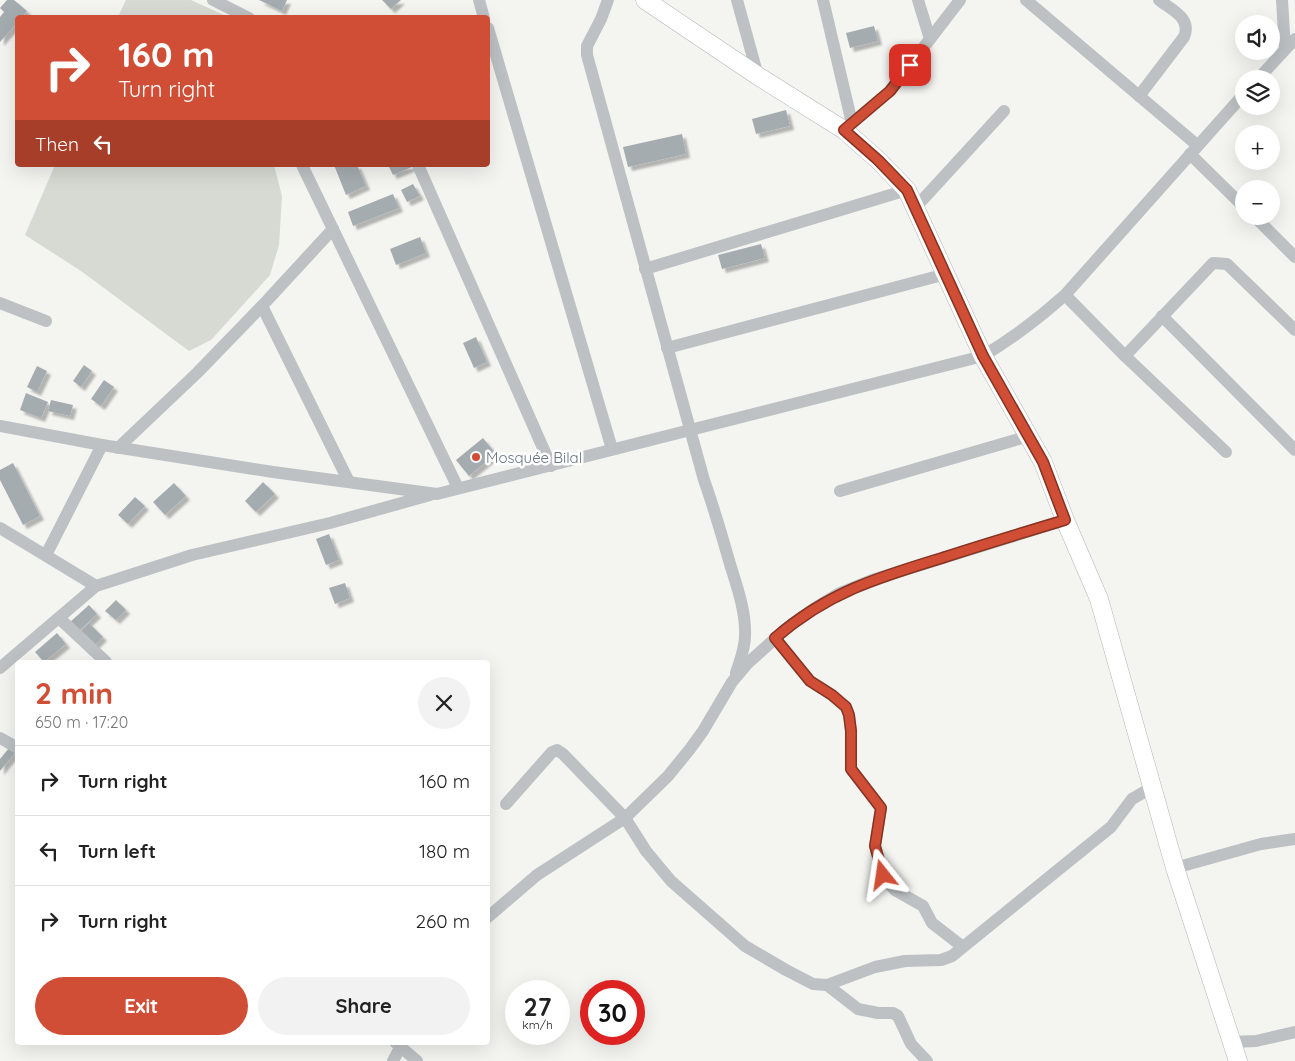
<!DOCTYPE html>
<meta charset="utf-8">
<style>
:root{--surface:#fff;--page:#f2f2f2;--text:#222;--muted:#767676;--line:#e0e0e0;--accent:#d04e35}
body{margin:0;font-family:Quicksand,sans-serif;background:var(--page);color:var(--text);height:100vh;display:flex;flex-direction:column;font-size:19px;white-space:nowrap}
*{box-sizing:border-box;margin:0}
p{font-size:16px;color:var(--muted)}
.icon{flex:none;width:28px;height:28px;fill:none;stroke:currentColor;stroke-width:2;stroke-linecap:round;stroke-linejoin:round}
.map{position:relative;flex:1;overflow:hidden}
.side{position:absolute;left:15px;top:660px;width:475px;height:385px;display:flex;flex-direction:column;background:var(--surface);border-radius:5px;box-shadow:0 5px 20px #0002}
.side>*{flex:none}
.banner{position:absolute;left:15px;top:15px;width:475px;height:152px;border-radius:5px;box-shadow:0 5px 20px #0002;background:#d04e35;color:#fff;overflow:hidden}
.fabs{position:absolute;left:1235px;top:15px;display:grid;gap:10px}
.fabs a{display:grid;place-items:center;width:45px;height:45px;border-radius:50%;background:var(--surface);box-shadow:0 5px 20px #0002;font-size:25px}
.speed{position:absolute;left:505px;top:980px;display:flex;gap:10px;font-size:25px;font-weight:700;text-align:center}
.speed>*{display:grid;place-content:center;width:65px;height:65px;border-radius:50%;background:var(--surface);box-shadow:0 5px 20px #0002;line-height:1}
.speed small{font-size:12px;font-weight:400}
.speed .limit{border:8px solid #d22;background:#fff;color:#111}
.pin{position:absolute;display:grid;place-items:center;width:42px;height:42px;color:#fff;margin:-21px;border-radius:10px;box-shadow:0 2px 8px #0006}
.me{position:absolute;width:55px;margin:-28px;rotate:345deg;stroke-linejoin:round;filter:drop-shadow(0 0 4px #0008)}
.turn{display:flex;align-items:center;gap:18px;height:105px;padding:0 20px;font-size:22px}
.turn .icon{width:65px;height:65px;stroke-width:2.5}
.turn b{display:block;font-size:35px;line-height:42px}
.then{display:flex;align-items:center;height:48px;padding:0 20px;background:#0003;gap:10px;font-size:19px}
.round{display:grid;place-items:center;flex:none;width:52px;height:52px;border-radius:26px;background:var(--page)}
.headline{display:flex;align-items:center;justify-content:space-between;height:85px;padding:0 20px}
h1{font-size:30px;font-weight:700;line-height:38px;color:var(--accent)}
.cta{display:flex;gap:10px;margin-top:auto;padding:10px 20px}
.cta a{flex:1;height:58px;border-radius:30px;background:var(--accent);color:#fff;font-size:20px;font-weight:700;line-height:58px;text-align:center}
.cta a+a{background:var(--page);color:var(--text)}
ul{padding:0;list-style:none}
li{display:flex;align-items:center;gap:15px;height:70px;padding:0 20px;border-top:1px solid var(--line)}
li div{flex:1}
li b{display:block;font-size:19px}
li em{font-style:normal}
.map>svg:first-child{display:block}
.green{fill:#d6dad2}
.building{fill:#a5acb0;filter:url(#shadow)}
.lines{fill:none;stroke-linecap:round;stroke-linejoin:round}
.secondary-casing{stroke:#b0b5b8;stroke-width:19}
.minor{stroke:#bdc1c4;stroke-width:12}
.secondary{stroke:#fff;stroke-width:18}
.route-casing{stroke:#873322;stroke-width:12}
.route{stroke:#d04e35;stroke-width:9}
.poi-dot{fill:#d04e35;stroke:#fff;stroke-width:2}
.labels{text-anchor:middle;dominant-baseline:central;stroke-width:5;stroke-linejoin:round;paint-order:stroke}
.poi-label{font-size:15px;fill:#66757e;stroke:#fff;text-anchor:start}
</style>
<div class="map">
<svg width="1295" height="1061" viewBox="0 0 1295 1061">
<defs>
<filter id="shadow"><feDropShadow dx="4" dy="4" stdDeviation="1" flood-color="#0004"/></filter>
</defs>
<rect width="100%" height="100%" fill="#f4f4f1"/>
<g class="green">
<polygon points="126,0 191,0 228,17 118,17"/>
<polygon points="55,165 274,165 282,196 279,245 270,275 211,340 189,351 81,271 25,235"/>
</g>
<g class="building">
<polygon points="7,0 14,0 27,11 21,18 18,18 18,22 0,42 0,17 4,12 0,8"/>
<polygon points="259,0 287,0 282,11"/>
<polygon points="382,0 401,0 391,9"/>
<polygon points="874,26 878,41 850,48 846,33"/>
<polygon points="786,110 790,126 756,134 752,119"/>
<polygon points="682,134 686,154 628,167 623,147"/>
<polygon points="334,165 357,165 366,186 346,195"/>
<polygon points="388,165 411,165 412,167 393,175"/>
<polygon points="413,184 420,196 407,202 401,190"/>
<polygon points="393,194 399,208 353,226 348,212"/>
<polygon points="420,237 426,253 396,265 390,249"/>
<polygon points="761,244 765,258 722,269 718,255"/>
<polygon points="476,337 487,362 474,368 463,343"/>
<polygon points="84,365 92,371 81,387 73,381"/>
<polygon points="37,366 47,371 37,392 27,387"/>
<polygon points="104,380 114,387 101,406 91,399"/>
<polygon points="26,393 48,402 41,418 20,410"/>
<polygon points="51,400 73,405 70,416 48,411"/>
<polygon points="483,438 496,454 469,476 456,460"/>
<polygon points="13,463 40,516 23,525 0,480 0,470"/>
<polygon points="263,482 275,494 256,512 245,501"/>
<polygon points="174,483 186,496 165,515 153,502"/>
<polygon points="135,497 145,506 128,524 118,515"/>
<polygon points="329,534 339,560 326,565 316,539"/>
<polygon points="345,583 350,598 335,604 329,588"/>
<polygon points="116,600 126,610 116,620 105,611"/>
<polygon points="89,605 97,614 79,631 70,622"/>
<polygon points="89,623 103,637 94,646 80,632"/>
<polygon points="57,633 66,644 44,662 35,652"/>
<polygon points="9,748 15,753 0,771 0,759"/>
</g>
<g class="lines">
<g class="secondary-casing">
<polyline id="secondary" points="645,0 758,76 844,130 878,160 907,190 983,356 1043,462 1065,520 1099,599 1175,868 1238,1061"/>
</g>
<g class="minor">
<polyline points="213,0 249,18"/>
<polyline points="479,0 484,18"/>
<path d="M608,0L601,19L587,46V55L704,480C714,508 722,536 730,564C737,587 746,611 745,636C745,649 740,660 736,673"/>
<polyline points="737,0 758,76"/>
<polyline points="823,0 852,123"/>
<polyline points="918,0 930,39"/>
<polyline points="1026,0 1197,145"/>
<polyline points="1282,0 1285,49"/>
<polyline points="488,28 612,449"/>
<polyline points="1258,79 1295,39"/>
<path d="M1139,96L1184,37C1192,18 1172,10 1159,0"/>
<polyline points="844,130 890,91 960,0"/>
<polyline points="1190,154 1244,207"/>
<polyline points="302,165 458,488"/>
<polyline points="418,165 551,466"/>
<polyline points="915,208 1004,111"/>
<polyline points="1254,216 1295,257"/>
<polyline points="645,269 907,190"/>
<polyline points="1065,295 1125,356 1226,452"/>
<polyline points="0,303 46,321"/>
<polyline points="262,306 349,482"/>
<polyline points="1162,316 1295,450"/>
<polyline points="667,348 946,274"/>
<polyline points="1125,356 1213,263 1227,264 1295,330"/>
<path d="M0,426L102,445L273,472L437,494L983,356C1013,338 1038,319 1065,295L1244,94"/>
<polyline points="118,448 197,373 262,306 333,229"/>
<polyline points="840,491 1029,436"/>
<polyline points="0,528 96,586"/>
<polyline points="46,555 102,445"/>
<polyline points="59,618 106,662"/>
<polyline points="775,638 810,681 832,695 846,707 849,715 851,731 851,769 881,808 875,846 886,880 895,890 923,906 932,923 963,947"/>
<polyline points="0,668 96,586 192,555 330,523 430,495"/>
<polyline points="0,738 18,748"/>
<polyline points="506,804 552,752 557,750 563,754 625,818 646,851 671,881 745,946 786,970 813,984 827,985 875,967 905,961 941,960 952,956 1111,827 1132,799 1151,788"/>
<polyline points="1175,868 1261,844 1295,839"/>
<polyline points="488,917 537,875 625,818 668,776 690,749 703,731 732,682 748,663 787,628 815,608 840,593 872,580 1065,520"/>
<polyline points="827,985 858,1009 878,1013 893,1013 898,1016 911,1044 927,1061"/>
<polyline points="395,1042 417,1061"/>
<polyline points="1231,1042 1256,1041 1295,1032"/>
<polyline points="393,1061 403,1042"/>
</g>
<use href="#secondary" class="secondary"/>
</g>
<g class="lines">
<g class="route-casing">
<path id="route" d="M883,875L875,846L881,808L851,769V731L849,715L846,707L832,695L810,681L775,638C828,592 879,577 945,557C985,544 1025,532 1065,520L1043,462L983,356L907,190L878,160L844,130L890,91L910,65"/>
</g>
<use href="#route" class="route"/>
</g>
<circle class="poi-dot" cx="476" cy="457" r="5"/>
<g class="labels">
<g class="poi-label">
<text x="486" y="457">Mosquée Bilal</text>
</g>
</g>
</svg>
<div class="fabs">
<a><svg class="icon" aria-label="sound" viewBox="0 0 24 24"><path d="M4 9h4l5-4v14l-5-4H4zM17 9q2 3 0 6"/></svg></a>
<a><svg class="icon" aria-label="layers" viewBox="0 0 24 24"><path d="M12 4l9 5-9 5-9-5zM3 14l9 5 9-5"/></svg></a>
<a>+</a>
<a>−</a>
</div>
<div class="speed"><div>27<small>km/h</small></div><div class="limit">30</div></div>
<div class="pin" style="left:910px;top:65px;background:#d93025"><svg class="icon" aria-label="arrive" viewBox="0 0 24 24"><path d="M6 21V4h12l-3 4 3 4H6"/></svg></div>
<svg class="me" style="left:883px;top:875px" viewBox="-20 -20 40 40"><path d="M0-17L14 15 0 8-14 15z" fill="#d04e35" stroke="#fff" stroke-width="4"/></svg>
<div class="banner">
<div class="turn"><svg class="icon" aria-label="right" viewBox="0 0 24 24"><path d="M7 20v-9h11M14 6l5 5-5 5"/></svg><div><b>160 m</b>Turn right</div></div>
<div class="then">Then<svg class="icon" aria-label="left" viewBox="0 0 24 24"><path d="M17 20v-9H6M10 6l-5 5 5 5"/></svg></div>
</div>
<section class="side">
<div class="headline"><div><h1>2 min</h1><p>650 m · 17:20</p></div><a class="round"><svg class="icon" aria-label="close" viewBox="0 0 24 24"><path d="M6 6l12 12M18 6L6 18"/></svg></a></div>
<ul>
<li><svg class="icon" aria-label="right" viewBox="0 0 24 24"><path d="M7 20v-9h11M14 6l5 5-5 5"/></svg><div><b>Turn right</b></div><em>160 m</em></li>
<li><svg class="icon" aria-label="left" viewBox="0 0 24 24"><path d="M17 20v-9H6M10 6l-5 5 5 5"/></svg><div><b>Turn left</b></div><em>180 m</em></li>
<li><svg class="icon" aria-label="right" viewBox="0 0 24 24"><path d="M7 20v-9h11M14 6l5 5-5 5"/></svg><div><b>Turn right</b></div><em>260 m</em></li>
</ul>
<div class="cta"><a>Exit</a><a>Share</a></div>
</section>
</div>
